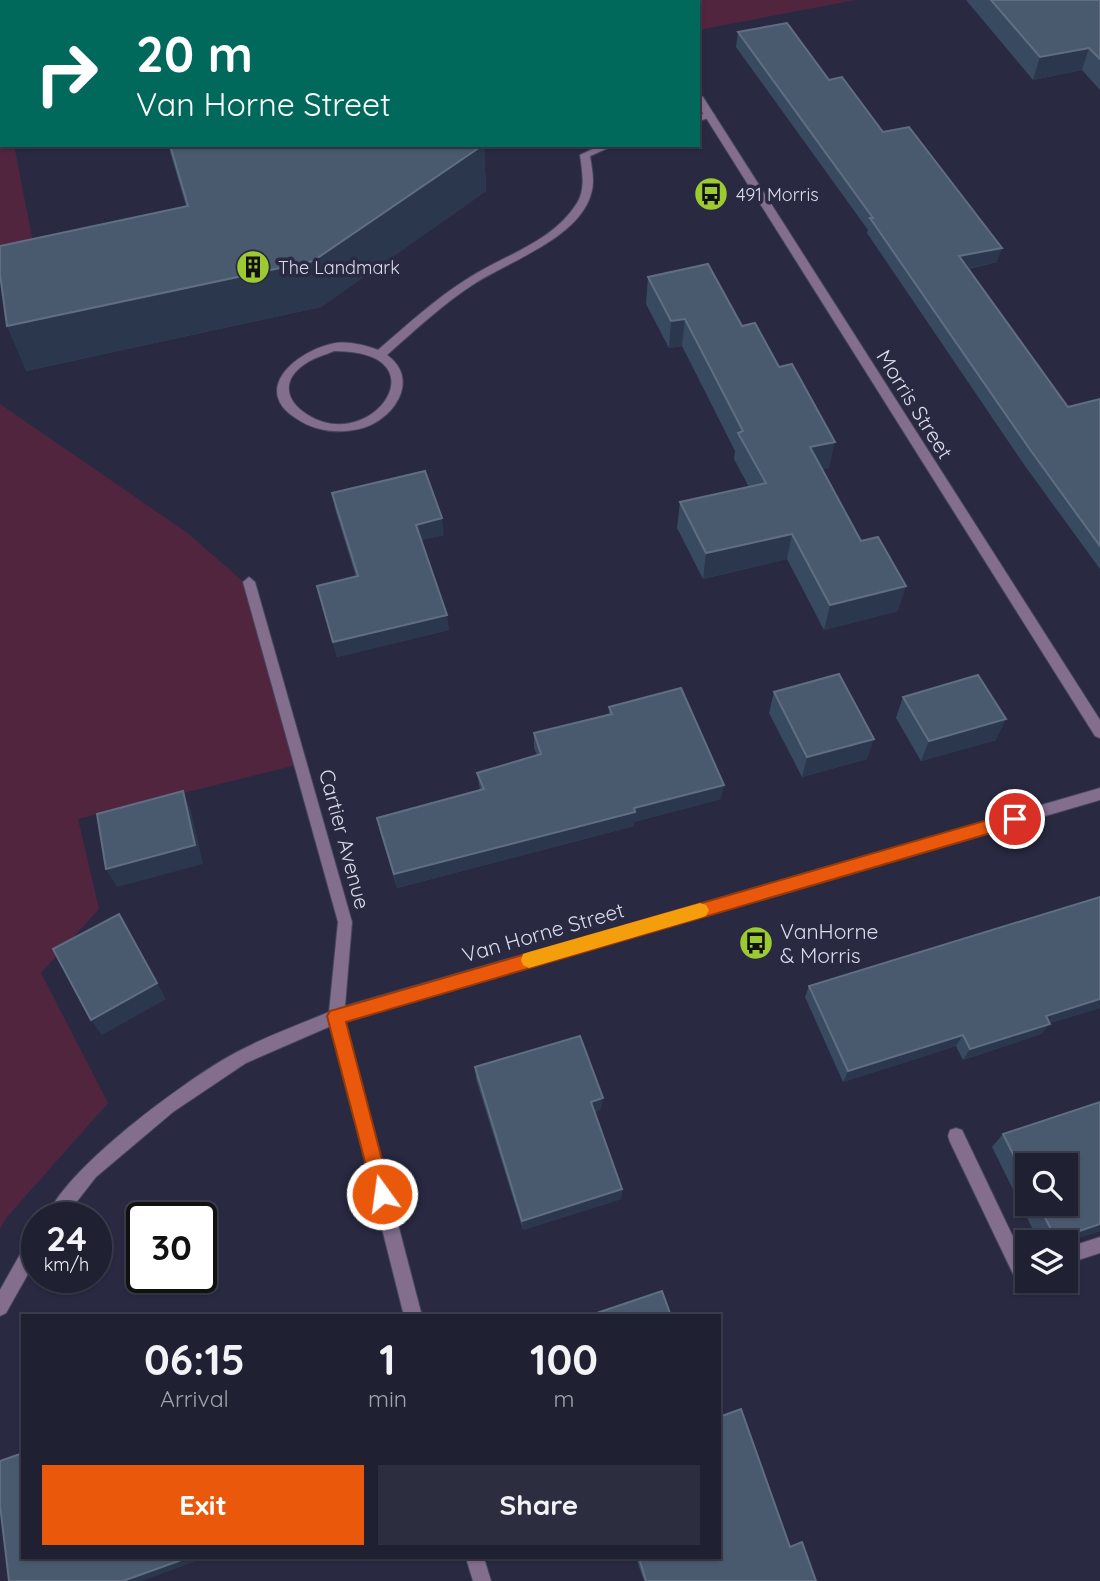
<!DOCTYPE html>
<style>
:root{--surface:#1f2032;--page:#2c2d3e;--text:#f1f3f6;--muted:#a1a3ac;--line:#3c3e4d;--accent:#ea580c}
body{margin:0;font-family:Quicksand,sans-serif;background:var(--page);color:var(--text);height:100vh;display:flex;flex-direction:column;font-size:26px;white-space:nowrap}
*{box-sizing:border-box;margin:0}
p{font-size:23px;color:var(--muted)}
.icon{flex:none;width:38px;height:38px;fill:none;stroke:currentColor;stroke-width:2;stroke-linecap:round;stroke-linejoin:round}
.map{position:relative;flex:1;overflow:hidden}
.sheet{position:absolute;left:21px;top:1314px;width:700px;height:245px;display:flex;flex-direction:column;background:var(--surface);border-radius:0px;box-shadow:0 2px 5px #0004,0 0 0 2px var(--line)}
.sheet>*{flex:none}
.hud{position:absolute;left:0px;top:0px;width:700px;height:147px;box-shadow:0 2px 5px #0004,0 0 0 2px var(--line);background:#00695c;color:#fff;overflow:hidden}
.controls{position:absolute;left:1015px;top:1153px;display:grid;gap:14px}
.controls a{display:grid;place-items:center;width:63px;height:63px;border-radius:0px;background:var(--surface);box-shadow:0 2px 5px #0004,0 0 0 2px var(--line);font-size:35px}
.speed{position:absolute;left:21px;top:1202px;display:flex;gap:14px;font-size:35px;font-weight:700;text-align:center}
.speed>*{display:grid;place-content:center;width:91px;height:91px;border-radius:50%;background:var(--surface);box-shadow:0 2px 5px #0004,0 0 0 2px var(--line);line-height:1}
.speed small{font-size:18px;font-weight:400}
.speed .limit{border:4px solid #111;border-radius:10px;background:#fff;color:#111}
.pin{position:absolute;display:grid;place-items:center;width:60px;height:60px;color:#fff;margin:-30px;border:4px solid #fff;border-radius:50%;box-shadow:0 2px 7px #0007}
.me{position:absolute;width:77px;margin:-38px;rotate:346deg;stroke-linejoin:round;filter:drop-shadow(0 0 5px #0008)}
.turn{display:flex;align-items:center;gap:24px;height:147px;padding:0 21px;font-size:32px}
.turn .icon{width:91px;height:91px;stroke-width:2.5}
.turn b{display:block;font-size:49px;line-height:60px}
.eta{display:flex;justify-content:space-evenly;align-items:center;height:119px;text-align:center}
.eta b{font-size:42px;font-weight:700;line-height:49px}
.action{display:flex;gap:14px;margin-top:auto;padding:14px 21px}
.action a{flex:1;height:80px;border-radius:0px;background:var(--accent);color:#fff;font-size:28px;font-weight:700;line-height:80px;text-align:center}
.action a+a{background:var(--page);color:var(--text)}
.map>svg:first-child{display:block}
.green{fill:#52253f}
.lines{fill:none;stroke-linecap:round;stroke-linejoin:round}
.lane-casing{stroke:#45465d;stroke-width:2}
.street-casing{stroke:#45465d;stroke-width:2}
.lane{fill:#836e8e;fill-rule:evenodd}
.street{fill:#836e8e;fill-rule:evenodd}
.wall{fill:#384a5f;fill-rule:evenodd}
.shaded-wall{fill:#2b374d}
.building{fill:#4a5a6e;stroke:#606e82;stroke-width:2}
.route{fill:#ea580c;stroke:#983908;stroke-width:2}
.slow{fill:#f59e0b}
.labels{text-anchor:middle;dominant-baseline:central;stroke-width:7;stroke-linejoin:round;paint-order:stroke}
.far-poi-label{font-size:18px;fill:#dbdcec;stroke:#292a42;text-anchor:start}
.street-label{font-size:21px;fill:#dbdcec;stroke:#292a42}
.poi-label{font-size:21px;fill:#dbdcec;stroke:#292a42;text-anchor:start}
</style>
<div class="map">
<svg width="1100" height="1581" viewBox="0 0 1100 1581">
<rect width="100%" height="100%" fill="#292a42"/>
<g class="green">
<polygon points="663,0 855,0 698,30 698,2"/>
<polygon points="0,108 2,145 14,145 39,273 0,280"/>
<polygon points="0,404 186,532 245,583 296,765 78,819 99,909 41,973 108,1103 6,1218 0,1229"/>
</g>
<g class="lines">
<g class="lane-casing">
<g id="lane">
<polygon points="710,112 715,115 713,117 698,121 698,115"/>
<path d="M601,145H615L590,156C592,169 595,182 591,194C579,238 509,261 474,284C443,304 415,330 387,355C422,380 392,422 359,429C337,434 315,431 297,419C250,390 296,352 331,344C346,340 365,345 378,350C407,325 435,299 467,279C504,255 553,242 577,203C586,189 582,170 580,155ZM334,351C445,351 372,455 308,415C285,401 281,380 305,364C313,358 325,355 334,351Z"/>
<polygon points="956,1128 962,1130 1025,1262 1027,1262 1027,1278 1021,1281 1015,1278 950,1142 948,1136 950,1130"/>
<polygon points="1100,1237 1100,1253 1066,1264 1066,1248"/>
</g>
</g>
<g class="street-casing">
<g id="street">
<polygon points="632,0 642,0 642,2 633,2"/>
<polygon points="698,94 703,97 1100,720 1100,738 1095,736 698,105"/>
<rect x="0" y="103" width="2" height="6"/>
<path d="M249,577L255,582L352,922L345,1006L1100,788V800L345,1021L422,1316H404L331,1026L246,1063L173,1112L96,1177L64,1218H46C67,1167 185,1080 235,1053C264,1037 298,1025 329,1012L338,922L243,582Z"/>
<polygon points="37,1233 37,1258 6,1313 0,1316 0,1290 31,1235"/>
<polygon points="466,1558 484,1558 491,1581 473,1581"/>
</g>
</g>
<use href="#lane" class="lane"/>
<use href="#street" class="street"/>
</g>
<g class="wall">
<polygon points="966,0 1100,0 1100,90 1082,70 1033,80"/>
<polygon points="738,32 829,80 883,132 997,262 968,269 1068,407 1100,399 1100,569 1025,466 867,233 868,230 736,47"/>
<polygon points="168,145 484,145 486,191 321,307 26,371 186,206"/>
<polygon points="648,277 742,326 829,468 822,469 898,611 824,630 787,559 703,579 677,528 680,502 749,487 734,459 735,451 682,346 669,348 646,304"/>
<polygon points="332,493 444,535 421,540 449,630 337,657 317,586 356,577 335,509"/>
<polygon points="774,692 867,759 802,777 769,713"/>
<polygon points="903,697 996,740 921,761 896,718"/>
<polygon points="609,707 721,799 634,822 634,826 397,888 380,832 377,818 480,790 477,773 537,755 534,748 534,733 609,714"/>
<polygon points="809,986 1100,1008 1050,1023 1041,1034 963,1060 956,1046 843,1082 805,997"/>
<polygon points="475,1067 601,1109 595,1112 622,1189 621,1199 523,1230 476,1079"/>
<path d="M1100,1102V1231L1065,1242H1039L992,1147L1003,1134ZM1027,1166L1066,1204H1027Z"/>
<polygon points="790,1547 816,1581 644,1581 636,1558 719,1558"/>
</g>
<g class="shaded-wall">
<polygon points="316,0 373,0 373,2 305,2"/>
<polygon points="1089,48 1082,70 1033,80 1040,57"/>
<polygon points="483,145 484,145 486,191 321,307 26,371 7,326"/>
<polygon points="1002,248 997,262 955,271 959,256"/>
<polygon points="685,319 682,346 669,348 671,321"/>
<polygon points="835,442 829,468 805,474 810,447"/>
<polygon points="442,518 444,535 418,541 416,525"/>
<polygon points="792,534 787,559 703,579 706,553"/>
<polygon points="906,586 898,611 824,630 830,605"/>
<polygon points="447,615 449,630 337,657 333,642"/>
<polygon points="1006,719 996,740 921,761 929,741"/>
<polygon points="874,739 867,759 802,777 807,757"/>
<polygon points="724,785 721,799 634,822 634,826 397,888 394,874"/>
<polygon points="183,791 191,811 203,864 117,887 106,869"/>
<polygon points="119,914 166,999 102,1035 91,1020"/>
<polygon points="1100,999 1100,1008 1037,1027 1046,1016"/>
<polygon points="1050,1024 1041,1034 963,1060 970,1049"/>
<polygon points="963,1035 956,1046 843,1082 848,1071"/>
<polygon points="603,1098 601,1109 591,1113 591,1102"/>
<polygon points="622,1189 621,1199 523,1230 522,1221"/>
<polygon points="1100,1224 1100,1231 1065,1242 1051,1242 1056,1239"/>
<polygon points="187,1558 198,1558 199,1560 142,1581 123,1581"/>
</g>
<g class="building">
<polygon points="0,0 316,0 305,2 2,2 2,19 0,11"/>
<polygon points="991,0 1100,0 1100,59 1089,48 1040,57"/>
<polygon points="787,23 829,80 842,77 883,132 909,127 1002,248 959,256 1068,407 1100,399 1100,546 1031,451 870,218 873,218 738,32"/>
<polygon points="170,145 483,145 313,261 7,326 0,274 0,246 188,206"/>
<polygon points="708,264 742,326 755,323 779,367 792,364 835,442 810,447 861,541 878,537 906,586 830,605 792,534 706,553 680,502 766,483 738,433 743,431 685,319 671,321 648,277"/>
<polygon points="425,471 442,518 416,525 447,615 333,642 317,586 358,576 332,493"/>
<polygon points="839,674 874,739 807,757 774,692"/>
<polygon points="978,675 1006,719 929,741 903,697"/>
<polygon points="681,688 724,785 634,808 635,812 394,874 377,818 484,789 477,773 541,754 534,733 612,714 609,707"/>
<polygon points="183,791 195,845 106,869 97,814"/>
<polygon points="1100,897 1100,999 1046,1016 1050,1024 970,1049 963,1035 848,1071 809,986"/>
<polygon points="119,914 157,983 91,1020 53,949"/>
<polygon points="580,1036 603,1098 591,1102 622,1189 522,1221 475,1067"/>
<polygon points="1100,1102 1100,1224 1056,1239 1038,1204 1066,1204 1066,1166 1027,1166 1027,1182 1003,1134"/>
<polygon points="662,1291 671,1316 588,1316"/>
<polygon points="741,1409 790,1547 802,1542 816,1581 646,1581 639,1558 719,1558 719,1417"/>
<polygon points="23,1453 23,1558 187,1558 123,1581 9,1581 0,1505 0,1461"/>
</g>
<polygon class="route" points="1015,812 1020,814 1023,819 1020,824 1015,826 346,1022 391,1194 388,1200 382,1203 375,1200 327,1016 330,1011"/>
<polygon class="slow" points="700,903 706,905 709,910 706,916 700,918 529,968 523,965 521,960 523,954 529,952"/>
<defs>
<g id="bus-disc" transform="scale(1.75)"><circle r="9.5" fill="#9cca31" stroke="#292a42"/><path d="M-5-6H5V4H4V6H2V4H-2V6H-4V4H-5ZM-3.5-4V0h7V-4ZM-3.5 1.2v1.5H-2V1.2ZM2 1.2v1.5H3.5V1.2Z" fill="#111"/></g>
<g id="building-disc" transform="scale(1.75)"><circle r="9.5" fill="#9cca31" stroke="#292a42"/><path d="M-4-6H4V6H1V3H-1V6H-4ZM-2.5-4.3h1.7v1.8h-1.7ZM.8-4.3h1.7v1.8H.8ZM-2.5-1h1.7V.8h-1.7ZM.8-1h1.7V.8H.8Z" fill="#111"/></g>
</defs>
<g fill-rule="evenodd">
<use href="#bus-disc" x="711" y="194"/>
<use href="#building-disc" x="253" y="267"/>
<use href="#bus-disc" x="756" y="943"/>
</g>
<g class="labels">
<g class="far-poi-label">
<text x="736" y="194">491 Morris</text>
<text x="278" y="267">The Landmark</text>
</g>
<g class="street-label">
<text transform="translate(915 404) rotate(58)">Morris Street</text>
<text transform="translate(345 839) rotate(75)">Cartier Avenue</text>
<text transform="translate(543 932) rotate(-16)">Van Horne Street</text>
</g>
<g class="poi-label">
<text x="780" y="931">VanHorne<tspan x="780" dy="24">&amp; Morris</tspan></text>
</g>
</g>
</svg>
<div class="controls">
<a><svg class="icon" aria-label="search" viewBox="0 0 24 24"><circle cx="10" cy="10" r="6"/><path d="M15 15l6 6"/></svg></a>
<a><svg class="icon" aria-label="layers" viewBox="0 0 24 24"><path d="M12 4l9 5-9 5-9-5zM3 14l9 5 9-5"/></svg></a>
</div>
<div class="speed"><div>24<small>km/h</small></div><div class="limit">30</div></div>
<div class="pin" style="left:1015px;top:819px;background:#d93025"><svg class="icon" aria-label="arrive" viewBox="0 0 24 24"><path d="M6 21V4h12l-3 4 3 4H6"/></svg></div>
<svg class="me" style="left:382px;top:1194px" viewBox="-20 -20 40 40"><circle r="17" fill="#ea580c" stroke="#fff" stroke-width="3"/><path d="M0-11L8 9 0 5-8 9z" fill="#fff"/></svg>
<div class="hud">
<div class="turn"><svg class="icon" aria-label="right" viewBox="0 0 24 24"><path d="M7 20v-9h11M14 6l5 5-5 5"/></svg><div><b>20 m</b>Van Horne Street</div></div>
</div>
<section class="sheet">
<div class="eta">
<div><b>06:15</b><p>Arrival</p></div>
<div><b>1</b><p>min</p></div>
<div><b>100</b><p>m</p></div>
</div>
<div class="action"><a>Exit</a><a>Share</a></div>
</section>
</div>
